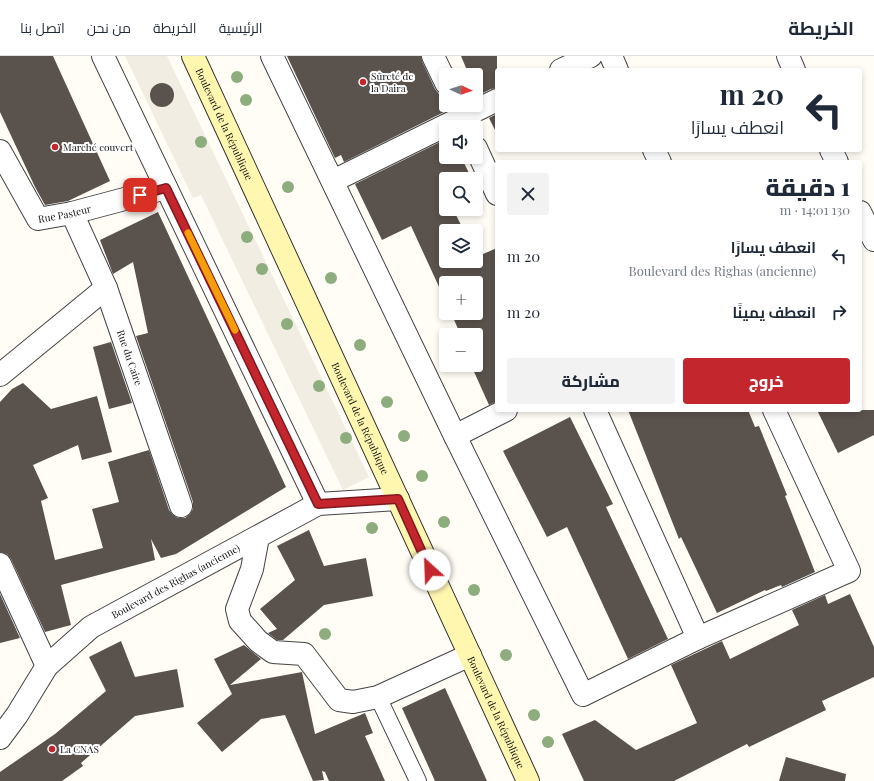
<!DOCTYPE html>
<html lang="ar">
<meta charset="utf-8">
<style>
:root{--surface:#fff;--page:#f2f2f3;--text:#1f2937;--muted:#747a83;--line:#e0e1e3;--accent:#c4262e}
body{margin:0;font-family:"Playfair Display",Cairo,serif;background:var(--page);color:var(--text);direction:rtl;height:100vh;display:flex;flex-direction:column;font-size:15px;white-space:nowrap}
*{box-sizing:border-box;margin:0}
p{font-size:13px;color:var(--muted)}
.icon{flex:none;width:22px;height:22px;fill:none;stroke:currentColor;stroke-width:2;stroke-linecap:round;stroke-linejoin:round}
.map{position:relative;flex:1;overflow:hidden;direction:ltr}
.details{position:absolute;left:495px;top:104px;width:367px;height:252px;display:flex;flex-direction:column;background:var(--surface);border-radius:4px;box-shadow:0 2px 6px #0003;direction:rtl}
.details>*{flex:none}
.top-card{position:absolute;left:495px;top:12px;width:367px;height:84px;border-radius:4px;box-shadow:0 2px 6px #0003;direction:rtl;background:#fff;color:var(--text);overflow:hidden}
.needle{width:26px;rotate:93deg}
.fabs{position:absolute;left:439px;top:12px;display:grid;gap:8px}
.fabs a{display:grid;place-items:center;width:44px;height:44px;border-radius:4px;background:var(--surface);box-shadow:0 2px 6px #0003;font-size:20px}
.pin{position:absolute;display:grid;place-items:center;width:34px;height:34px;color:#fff;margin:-17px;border-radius:8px;box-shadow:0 2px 6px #0006}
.me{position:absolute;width:44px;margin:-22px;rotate:335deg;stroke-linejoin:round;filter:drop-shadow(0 0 3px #0008)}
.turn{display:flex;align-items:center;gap:14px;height:84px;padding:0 12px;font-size:18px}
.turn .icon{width:52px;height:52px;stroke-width:2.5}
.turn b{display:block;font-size:28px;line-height:34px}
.round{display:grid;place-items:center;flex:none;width:42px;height:42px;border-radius:4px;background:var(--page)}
.summary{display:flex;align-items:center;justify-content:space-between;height:68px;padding:0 12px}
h1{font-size:24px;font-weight:800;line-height:30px}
.action{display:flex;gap:8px;margin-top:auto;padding:8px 12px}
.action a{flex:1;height:46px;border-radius:4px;background:var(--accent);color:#fff;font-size:16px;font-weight:800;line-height:46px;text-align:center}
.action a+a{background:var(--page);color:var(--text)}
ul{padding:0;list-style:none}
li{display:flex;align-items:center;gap:12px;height:56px;padding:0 12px}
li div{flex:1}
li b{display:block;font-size:15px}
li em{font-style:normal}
header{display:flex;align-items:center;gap:24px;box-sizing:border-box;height:56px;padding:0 20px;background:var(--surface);border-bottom:1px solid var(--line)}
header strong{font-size:19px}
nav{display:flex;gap:22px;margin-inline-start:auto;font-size:14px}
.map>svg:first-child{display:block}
.plaza{fill:#f1ede2}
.building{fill:#5a524d}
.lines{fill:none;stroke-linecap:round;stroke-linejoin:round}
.lane-casing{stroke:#444;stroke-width:18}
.street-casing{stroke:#444;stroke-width:24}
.secondary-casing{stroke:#333;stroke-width:24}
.lane{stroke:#fff;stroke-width:16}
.street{stroke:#fff;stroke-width:22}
.secondary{stroke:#fff6b0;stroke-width:22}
.tree{fill:#8dad7f}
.route-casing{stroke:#7f191e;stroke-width:10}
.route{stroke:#c4262e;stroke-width:7}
.slow{stroke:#f59e0b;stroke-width:7}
.poi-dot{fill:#c4262e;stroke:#fff;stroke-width:1.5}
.labels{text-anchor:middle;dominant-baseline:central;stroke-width:4;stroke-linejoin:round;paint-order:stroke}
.poi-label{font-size:10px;fill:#111;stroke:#fff;text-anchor:start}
.street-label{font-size:10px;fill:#111;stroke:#fff}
</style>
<header>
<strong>الخريطة</strong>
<nav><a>الرئيسية</a><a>الخريطة</a><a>من نحن</a><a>اتصل بنا</a></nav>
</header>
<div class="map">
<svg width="874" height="725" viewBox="0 0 874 725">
<rect width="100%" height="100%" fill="#fffdf5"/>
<polygon class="plaza" points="125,0 167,0 369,421 343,434 201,139 193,142"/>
<g class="building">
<polygon points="0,0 53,0 110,125 68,145 45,149 35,131 0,56"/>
<polygon points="287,0 421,0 422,5 435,33 439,38 446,39 446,55 344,106 341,99 335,102"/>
<polygon points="461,0 497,0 497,32 491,33 479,39 476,33 476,19 469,19"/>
<circle cx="162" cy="39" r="12"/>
<polygon points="497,58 497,78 489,62"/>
<polygon points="446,83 446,101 461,101 472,123 446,123 446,153 453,153 464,175 446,175 446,205 476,205 476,201 497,192 497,345 489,349 471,309 476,309 476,279 457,279 456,277 459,275 451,257 476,257 476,227 446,227 446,246 411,170 382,184 355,128"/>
<polygon points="158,156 286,431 176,498 161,502 151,483 155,504 61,529 71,569 45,576 11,503 7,498 0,496 0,346 12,333 23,327 51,353 97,340 112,396 82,404 78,389 33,409 48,442 41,445 55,504 103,492 92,453 119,446 108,406 149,394 169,454 173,459 178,462 185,462 190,458 193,453 193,446 136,280 148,277 133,206 113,218 100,184"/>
<polygon points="111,286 132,347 109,353 93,291"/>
<polygon points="628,354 748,354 755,371 759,370 787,439 785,440 815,516 782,531 781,529 766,535 765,534 717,557 681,481 679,483"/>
<polygon points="817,354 874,354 874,379 838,397"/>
<polygon points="570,361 613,448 606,451 668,583 628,603 567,471 547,481 503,395"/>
<polygon points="309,474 324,510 366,502 373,540 324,549 283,584 277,584 268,577 277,573 260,553 295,524 277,490"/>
<polygon points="0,538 20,582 0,587"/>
<polygon points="850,538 874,591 874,621 822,645 826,654 749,691 747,688 674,725 584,725 562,678 595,664 636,694 697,667 671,609 722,585 730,603 799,569 792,554 825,539 828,548"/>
<polygon points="121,585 135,621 177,613 184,651 135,660 81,707 83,710 62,725 0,725 0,716 55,678 106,635 89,601"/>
<polygon points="244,589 261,603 230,629 302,616 315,678 365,657 373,677 365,680 385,725 329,725 325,716 322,715 324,724 313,725 285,659 261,663 222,696 197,667 232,638 214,603"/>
<polygon points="445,632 487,725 435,725 402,652"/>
<polygon points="786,701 846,718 845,725 779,725"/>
</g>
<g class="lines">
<g class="lane-casing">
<polyline id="lane" points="378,641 418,725"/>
</g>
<g class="street-casing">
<g id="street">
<polyline points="103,0 318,448"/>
<polyline points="272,0 455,380 583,639 698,582 849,515 774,354"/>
<polyline points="433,0 446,27"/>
<polyline points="611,0 617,14"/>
<polyline points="788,0 794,14"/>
<polyline points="561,14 591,0"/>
<polyline points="476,92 497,138"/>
<polyline points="654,94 660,106"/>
<polyline points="831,94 837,106"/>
<path id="s1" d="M0,95L38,163L72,157L166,132"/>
<polyline points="333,125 497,44"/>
<polyline points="860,156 874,184"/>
<path id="s2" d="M72,157L106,232L181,450"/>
<polyline points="0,319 106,232"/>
<polyline points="595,354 698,582"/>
<polyline points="455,380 506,354"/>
<polyline points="258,481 252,513 237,553 240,565 258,585 273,596 304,598 339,644 353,646 378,641 470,599"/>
<polyline points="0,508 47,610"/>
<path id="s3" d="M0,682L17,659L47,610L91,571L318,448L398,443"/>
</g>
</g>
<g class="secondary-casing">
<g id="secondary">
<path id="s4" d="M193,0L528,725"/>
</g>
</g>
<use href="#lane" class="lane"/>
<use href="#street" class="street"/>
<use href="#secondary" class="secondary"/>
</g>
<g class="tree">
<circle cx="237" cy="21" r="6"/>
<circle cx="246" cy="44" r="6"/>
<circle cx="201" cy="86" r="6"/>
<circle cx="288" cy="131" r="6"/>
<circle cx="247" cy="181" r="6"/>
<circle cx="262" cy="213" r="6"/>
<circle cx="331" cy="222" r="6"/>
<circle cx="287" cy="268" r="6"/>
<circle cx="360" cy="289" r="6"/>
<circle cx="319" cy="330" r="6"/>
<circle cx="387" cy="346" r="6"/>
<circle cx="404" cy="380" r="6"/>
<circle cx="346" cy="382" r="6"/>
<circle cx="422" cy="420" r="6"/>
<circle cx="444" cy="466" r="6"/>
<circle cx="372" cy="472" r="6"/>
<circle cx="474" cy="534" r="6"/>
<circle cx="325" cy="578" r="6"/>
<circle cx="506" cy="599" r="6"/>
<circle cx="534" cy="659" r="6"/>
<circle cx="548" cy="686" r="6"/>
</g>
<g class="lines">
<g class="route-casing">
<polyline id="route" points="140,139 166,132 318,448 398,443 430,514"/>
</g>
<use href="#route" class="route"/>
<polyline class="slow" points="188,177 235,274"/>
</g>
<g class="poi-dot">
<circle cx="363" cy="26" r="4"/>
<circle cx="55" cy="91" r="4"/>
<circle cx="52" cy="693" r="4"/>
</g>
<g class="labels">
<g class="poi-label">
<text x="371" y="20">Sûreté de<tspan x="371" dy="12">la Daira</tspan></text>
<text x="63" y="91">Marché couvert</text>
<text x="60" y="693">La CNAS</text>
</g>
<g class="street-label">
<text stroke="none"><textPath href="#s4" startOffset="75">Boulevard de la République</textPath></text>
<text stroke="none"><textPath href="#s1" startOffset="105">Rue Pasteur</textPath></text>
<text stroke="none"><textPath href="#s2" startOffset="156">Rue du Caire</textPath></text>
<text stroke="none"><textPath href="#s4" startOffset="399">Boulevard de la République</textPath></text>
<text stroke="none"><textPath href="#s3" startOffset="241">Boulevard des Righas (ancienne)</textPath></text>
<text stroke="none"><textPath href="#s4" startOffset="723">Boulevard de la République</textPath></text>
</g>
</g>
</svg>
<div class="fabs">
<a><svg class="needle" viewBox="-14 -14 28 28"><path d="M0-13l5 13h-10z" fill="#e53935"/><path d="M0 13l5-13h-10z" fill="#747a83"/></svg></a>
<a><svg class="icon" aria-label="sound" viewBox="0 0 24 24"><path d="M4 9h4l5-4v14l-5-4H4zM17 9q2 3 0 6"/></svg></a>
<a><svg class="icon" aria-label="search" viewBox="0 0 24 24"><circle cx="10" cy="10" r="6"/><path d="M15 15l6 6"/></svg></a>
<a><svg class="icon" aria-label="layers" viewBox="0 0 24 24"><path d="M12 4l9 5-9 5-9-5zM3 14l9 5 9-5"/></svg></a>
<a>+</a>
<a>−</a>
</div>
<div class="pin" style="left:140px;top:139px;background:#d93025"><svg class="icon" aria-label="arrive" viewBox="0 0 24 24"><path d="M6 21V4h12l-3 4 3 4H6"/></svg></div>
<svg class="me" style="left:430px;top:514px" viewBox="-20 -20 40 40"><circle r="19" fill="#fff"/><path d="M0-13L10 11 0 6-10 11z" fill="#c4262e"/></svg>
<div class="top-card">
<div class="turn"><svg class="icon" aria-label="left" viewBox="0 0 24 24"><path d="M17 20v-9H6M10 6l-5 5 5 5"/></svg><div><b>20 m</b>انعطف يسارًا</div></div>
</div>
<section class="details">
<div class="summary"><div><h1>1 دقيقة</h1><p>130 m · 14:01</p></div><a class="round"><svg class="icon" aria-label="close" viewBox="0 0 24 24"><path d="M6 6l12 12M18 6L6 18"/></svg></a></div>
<ul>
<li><svg class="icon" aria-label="left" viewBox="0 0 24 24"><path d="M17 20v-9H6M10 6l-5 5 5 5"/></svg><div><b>انعطف يسارًا</b><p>Boulevard des Righas (ancienne)</p></div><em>20 m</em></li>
<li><svg class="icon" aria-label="right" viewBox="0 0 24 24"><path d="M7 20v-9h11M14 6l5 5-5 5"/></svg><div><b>انعطف يمينًا</b></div><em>20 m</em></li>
</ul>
<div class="action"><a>خروج</a><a>مشاركة</a></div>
</section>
</div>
